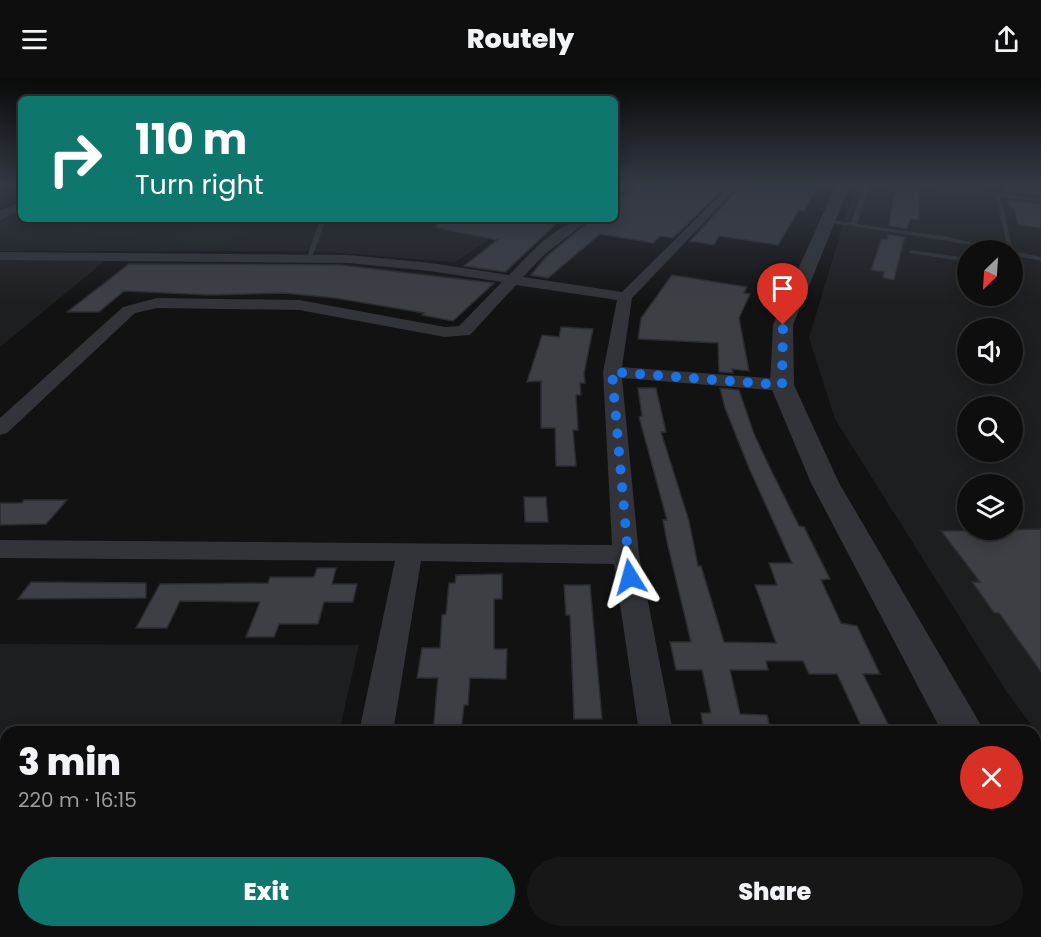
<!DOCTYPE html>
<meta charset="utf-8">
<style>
:root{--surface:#0e0e0e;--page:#171717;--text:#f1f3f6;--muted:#9b9c9e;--line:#2e2e2e;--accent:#0f766e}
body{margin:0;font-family:Poppins,sans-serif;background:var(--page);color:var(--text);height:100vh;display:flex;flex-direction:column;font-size:22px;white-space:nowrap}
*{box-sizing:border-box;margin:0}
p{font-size:20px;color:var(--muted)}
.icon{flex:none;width:33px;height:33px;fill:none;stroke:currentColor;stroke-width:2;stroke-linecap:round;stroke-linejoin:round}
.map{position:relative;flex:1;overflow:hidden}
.sheet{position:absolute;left:0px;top:648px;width:1041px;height:212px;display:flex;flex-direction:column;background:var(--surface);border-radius:18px 18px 0 0;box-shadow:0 3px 15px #0003,0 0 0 2px var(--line)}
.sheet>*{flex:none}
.guide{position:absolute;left:18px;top:18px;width:600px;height:126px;border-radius:9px;box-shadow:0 3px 15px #0003,0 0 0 2px var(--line);background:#0f766e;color:#fff;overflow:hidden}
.needle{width:39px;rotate:205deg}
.tools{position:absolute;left:957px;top:162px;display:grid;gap:12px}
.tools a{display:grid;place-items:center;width:66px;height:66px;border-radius:50%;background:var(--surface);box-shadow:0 3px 15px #0003,0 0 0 2px var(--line);font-size:30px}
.pin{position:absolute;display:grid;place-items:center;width:51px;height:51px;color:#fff;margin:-62px -26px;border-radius:50% 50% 50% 0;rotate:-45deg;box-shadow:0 0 6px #0007}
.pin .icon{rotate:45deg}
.me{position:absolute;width:66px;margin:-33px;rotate:352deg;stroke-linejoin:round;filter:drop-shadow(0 0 4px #0008)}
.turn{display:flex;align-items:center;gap:21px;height:126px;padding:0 18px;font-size:27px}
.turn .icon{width:78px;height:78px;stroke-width:2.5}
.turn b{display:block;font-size:42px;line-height:51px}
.round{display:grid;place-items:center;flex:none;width:63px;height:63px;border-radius:32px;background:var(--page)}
.headline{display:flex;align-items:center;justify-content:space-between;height:102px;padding:0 18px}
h1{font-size:36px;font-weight:800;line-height:45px}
.action{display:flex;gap:12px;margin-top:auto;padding:12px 18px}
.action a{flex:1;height:69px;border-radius:36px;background:var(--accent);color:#fff;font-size:24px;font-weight:800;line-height:69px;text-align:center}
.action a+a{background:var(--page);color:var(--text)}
header{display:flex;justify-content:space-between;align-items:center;height:78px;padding:0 18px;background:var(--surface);font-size:27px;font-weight:800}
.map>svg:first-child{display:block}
.built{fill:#1d1e20;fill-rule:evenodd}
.green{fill:#1b231c}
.building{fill:#3d3f44;stroke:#2b2c30;stroke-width:1.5}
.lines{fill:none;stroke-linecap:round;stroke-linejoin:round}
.service{fill:#323439;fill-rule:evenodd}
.minor{fill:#323439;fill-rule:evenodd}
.tertiary{fill:#323439;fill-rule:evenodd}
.route{stroke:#1a73e8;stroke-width:10;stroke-dasharray:0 18}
</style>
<header><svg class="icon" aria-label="menu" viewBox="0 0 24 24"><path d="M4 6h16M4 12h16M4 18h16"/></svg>Routely<svg class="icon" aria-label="share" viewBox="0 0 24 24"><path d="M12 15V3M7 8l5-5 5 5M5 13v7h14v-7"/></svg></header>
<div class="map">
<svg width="1041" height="859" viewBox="0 0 1041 859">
<rect width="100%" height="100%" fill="#121213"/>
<g class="built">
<path d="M855,107H1041V660L1006,613L835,341L809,260ZM968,172H1012V218H968ZM968,250H1012V296H968ZM968,328H1012V374H968ZM968,406H1012V452H968Z"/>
<polygon points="21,130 21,141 520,141 455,184 316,173 0,173 0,142"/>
<polygon points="0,181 106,182 0,269"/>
<polygon points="0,566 359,567 339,654 6,654 6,854 293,854 292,859 0,859"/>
</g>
<g class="green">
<path d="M65,141C78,141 79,146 90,149C99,152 109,152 118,152C146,152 173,141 201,141C169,153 97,168 67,147Z"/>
<polygon points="198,144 256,149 222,170 160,164"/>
</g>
<g class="building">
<polygon points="638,107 725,109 673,160 660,158 653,165 600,156 548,200 531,197 547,178 592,141 615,141 615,123"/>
<polygon points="742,107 818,107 804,133 799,132 778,167 719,158 714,167 690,163"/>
<polygon points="895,107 919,111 919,142 910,141 907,151 889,148"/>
<polygon points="1005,107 1041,109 1041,118 1006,114"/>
<polygon points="1008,122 1041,126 1041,150 1018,147 1014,131 1009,129"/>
<polygon points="437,141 561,141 505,194 464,188 497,162 436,150"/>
<polygon points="888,156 905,159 894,202 883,200 884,194 871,192 881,161 887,161"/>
<polygon points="129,186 340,187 494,205 453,243 422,237 424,235 335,220 284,215 211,217 124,213 99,234 67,234"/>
<polygon points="672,197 747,209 744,215 750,216 739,240 749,293 732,291 733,295 719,294 718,265 638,261 641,240"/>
<polygon points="561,249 593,251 584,295 585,305 580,305 581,317 576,317 578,352 573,352 576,388 556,388 555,350 541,350 541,303 527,304 542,257 559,259"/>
<polygon points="638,310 656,310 666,354 661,354 689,443 698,488 701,488 724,564 776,565 755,507 777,507 769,485 792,485 749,390 725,330 720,310 739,312 754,356 770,390 799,448 804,449 830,501 821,502 841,545 857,548 880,596 863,596 892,654 864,654 837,596 809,596 803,583 766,583 768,592 730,592 740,636 767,637 771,654 704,654 701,635 711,635 702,592 676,592 670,564 691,564 667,464 663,442 667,442 639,339 642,338"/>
<polygon points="524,419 546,419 548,444 525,444"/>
<polygon points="24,422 67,422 46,446 0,447 0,425 22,425"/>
<polygon points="1041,451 1041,594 999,535 994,535 972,504 980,504 941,453"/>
<polygon points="317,490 336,490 332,506 357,506 353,524 324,524 318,546 279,546 274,559 246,559 260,524 180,523 167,550 136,550 160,506 268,505 270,499 314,499"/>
<polygon points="502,496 502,521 494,521 494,571 507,571 506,601 470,600 468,627 464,627 461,654 433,654 438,600 417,600 422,570 440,570 442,537 446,536 449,505 455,505 456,497"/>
<polygon points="31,504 146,505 146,520 18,521"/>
<polygon points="564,507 590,507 602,641 574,641 570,537 566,537"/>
</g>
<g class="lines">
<g class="service">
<polygon points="864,107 870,107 857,146 948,159 1005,172 995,172 948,163 826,144 828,141 851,145"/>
<polygon points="902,107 915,107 1041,120 1041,124 1001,119 1013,173 1041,179 1041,183 1012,177 1012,172 1008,172 996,118"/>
<polygon points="320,141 326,141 312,179 307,180"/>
<polygon points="911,172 968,180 968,184 909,175 909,173"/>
</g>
<g class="minor">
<polygon points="625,107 636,107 615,121 615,113"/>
<path d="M730,107H740L632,220L622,289L782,301L791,307L782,313L622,300L639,477L673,654H639L614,486L421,483L393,654H359L395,483L0,480V462L612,467L603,294L617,222L516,207L470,257L445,259L299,232L157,230L135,235L7,355L0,357V340L123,229L157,220L299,222L445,249L459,248L502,204L430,193L348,185L0,182V174L348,177L430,185L509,197C530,176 559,141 590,141L545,176L523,199L622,214Z"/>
<polygon points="21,124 21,132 0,142 0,133"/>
<rect x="1035" y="697" width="6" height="36"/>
<polygon points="318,854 360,854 359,859 317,859"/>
<polygon points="668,854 710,854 711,859 669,859"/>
</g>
<g class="tertiary">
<polygon points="836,107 850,107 793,247 794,307 839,405 985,654 942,654 811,405 770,307 773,247"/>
<polygon points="1035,756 1041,758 1041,815 1035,813"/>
</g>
</g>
<linearGradient id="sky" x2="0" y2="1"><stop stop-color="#0a0a0a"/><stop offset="0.47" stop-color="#333944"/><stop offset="1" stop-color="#333944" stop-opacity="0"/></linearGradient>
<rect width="1041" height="227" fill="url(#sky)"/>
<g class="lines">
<polyline class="route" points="630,499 612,294 782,307 783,247"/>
</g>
</svg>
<div class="tools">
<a><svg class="needle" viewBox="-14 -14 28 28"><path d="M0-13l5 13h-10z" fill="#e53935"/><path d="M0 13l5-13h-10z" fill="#9b9c9e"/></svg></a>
<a><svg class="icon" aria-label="sound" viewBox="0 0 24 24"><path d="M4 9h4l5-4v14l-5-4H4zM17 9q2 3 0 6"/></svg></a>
<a><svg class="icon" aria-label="search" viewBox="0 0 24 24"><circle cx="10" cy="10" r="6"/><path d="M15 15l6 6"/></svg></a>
<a><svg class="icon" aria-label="layers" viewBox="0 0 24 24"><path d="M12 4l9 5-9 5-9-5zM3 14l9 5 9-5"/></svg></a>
</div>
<div class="pin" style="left:783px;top:247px;background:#d93025"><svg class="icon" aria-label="arrive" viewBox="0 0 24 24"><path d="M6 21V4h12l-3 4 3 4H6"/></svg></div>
<svg class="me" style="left:630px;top:499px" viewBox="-20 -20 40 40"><path d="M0-17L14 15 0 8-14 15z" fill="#1a73e8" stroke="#fff" stroke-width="4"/></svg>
<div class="guide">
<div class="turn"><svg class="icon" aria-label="right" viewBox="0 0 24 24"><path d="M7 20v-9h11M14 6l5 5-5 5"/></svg><div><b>110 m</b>Turn right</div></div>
</div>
<section class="sheet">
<div class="headline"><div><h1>3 min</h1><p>220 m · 16:15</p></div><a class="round" style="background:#d93025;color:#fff"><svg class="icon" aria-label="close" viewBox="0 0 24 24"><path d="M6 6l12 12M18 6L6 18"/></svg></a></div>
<div class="action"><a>Exit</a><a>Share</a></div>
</section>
</div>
